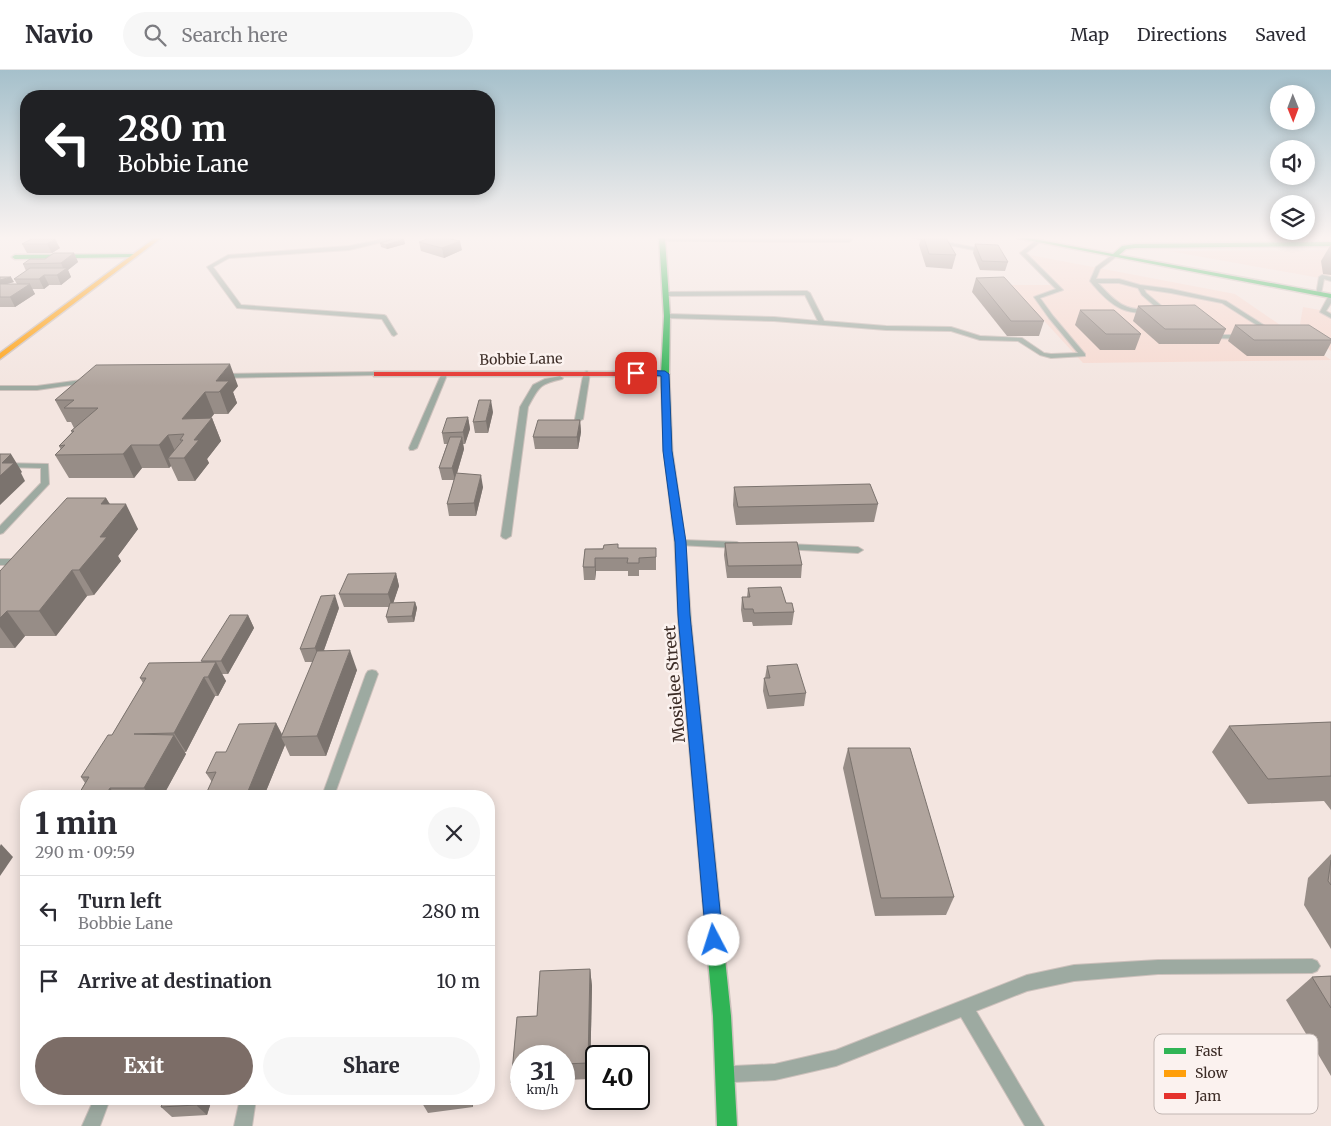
<!DOCTYPE html>
<meta charset="utf-8">
<style>
:root{--surface:#fff;--page:#f7f7f7;--text:#2b2b33;--muted:#7c7c81;--line:#e1e1e2;--accent:#7c6d67}
body{margin:0;font-family:Merriweather,serif;background:var(--page);color:var(--text);height:100vh;display:flex;flex-direction:column;font-size:19px;white-space:nowrap}
*{box-sizing:border-box;margin:0}
p{font-size:16px;color:var(--muted)}
.icon{flex:none;width:28px;height:28px;fill:none;stroke:currentColor;stroke-width:2;stroke-linecap:round;stroke-linejoin:round}
.map{position:relative;flex:1;overflow:hidden}
.side{position:absolute;left:20px;top:720px;width:475px;height:315px;display:flex;flex-direction:column;background:var(--surface);border-radius:20px;box-shadow:0 2px 12px #0003}
.side>*{flex:none}
.hud{position:absolute;left:20px;top:20px;width:475px;height:105px;border-radius:20px;box-shadow:0 2px 12px #0003;background:#202124;color:#fff;overflow:hidden}
.needle{width:32px;rotate:179deg}
.controls{position:absolute;left:1270px;top:15px;display:grid;gap:10px}
.controls a{display:grid;place-items:center;width:45px;height:45px;border-radius:50%;background:var(--surface);box-shadow:0 2px 12px #0003;font-size:25px}
.speed{position:absolute;left:510px;top:975px;display:flex;gap:10px;font-size:25px;font-weight:700;text-align:center}
.speed>*{display:grid;place-content:center;width:65px;height:65px;border-radius:50%;background:var(--surface);box-shadow:0 2px 12px #0003;line-height:1}
.speed small{font-size:12px;font-weight:400}
.speed .limit{border:2px solid #111;border-radius:8px;background:#fff;color:#111}
.pin{position:absolute;display:grid;place-items:center;width:42px;height:42px;color:#fff;margin:-21px;border-radius:10px;box-shadow:0 2px 8px #0006}
.me{position:absolute;width:55px;margin:-28px;rotate:355deg;stroke-linejoin:round;filter:drop-shadow(0 0 4px #0008)}
.turn{display:flex;align-items:center;gap:18px;height:105px;padding:0 15px;font-size:22px}
.turn .icon{width:65px;height:65px;stroke-width:2.5}
.turn b{display:block;font-size:35px;line-height:42px}
.round{display:grid;place-items:center;flex:none;width:52px;height:52px;border-radius:26px;background:var(--page)}
.headline{display:flex;align-items:center;justify-content:space-between;height:85px;padding:0 15px}
h1{font-size:30px;font-weight:800;line-height:38px}
.button{display:flex;gap:10px;margin-top:auto;padding:10px 15px}
.button a{flex:1;height:58px;border-radius:30px;background:var(--accent);color:#fff;font-size:20px;font-weight:800;line-height:58px;text-align:center}
.button a+a{background:var(--page);color:var(--text)}
ul{padding:0;list-style:none}
li{display:flex;align-items:center;gap:15px;height:70px;padding:0 15px;border-top:1px solid var(--line)}
li div{flex:1}
li b{display:block;font-size:19px}
li em{font-style:normal}
header{display:flex;align-items:center;gap:30px;box-sizing:border-box;height:70px;padding:0 25px;background:var(--surface);border-bottom:1px solid var(--line)}
header strong{font-size:24px}
nav{display:flex;gap:28px;margin-inline-start:auto;font-size:18px}
.search{width:350px;height:45px;background:var(--page);display:flex;align-items:center;gap:12px;box-sizing:border-box;padding:0 18px;border-radius:28px;color:var(--muted);font-size:19px}
.map>svg:first-child{display:block}
.built{fill:#f6d9d0}
.lines{fill:none;stroke-linecap:round;stroke-linejoin:round}
.lane-casing{stroke:#cdc1bc;stroke-width:2}
.fast-casing{stroke:#cdc1bc;stroke-width:3}
.slow-casing{stroke:#cdc1bc;stroke-width:3}
.jam-casing{stroke:#cdc1bc;stroke-width:3}
.lane{fill:#9daaa1;fill-rule:evenodd}
.fast{fill:#30b455;fill-rule:evenodd}
.slow{fill:#ff9f0a;fill-rule:evenodd}
.jam{fill:#e5322d;fill-rule:evenodd}
.wall{fill:#978d87}
.shaded-wall{fill:#7b736e}
.building{fill:#b0a49d;stroke:#7b736e}
.route{fill:#1a73e8;stroke:#114b97}
.labels{text-anchor:middle;dominant-baseline:central;stroke-width:5;stroke-linejoin:round;paint-order:stroke}
.far-street-label{font-size:14px;fill:#3c2c26;stroke:#fbf2ef}
.street-label{font-size:16px;fill:#3c2c26;stroke:#fbf2ef}
.key{fill:#fbf2ef;stroke:#c2b7b3;stroke-width:1}
.key-label{font-size:14px;fill:#3c2c26}
</style>
<header>
<strong>Navio</strong>
<div class="search"><svg class="icon" aria-label="search" viewBox="0 0 24 24"><circle cx="10" cy="10" r="6"/><path d="M15 15l6 6"/></svg>Search here</div>
<nav><a>Map</a><a>Directions</a><a>Saved</a></nav>
</header>
<div class="map">
<svg width="1331" height="1056" viewBox="0 0 1331 1056">
<rect width="100%" height="100%" fill="#f3e5e0"/>
<g class="built">
<polygon points="1331,180 1331,210 1169,181"/>
<polygon points="1030,185 1235,224 1331,290 1083,293 1011,215 1058,215"/>
<polygon points="1303,237 1331,242 1331,281 1300,254"/>
</g>
<g class="lines">
<g class="lane-casing">
<g id="lane">
<polygon points="389,168 399,168 349,180 229,188 213,197 241,235 384,245 386,246 397,264 394,266 392,265 382,249 237,238 207,197 228,185 349,176"/>
<polygon points="662,168 850,168 852,170 849,172 660,171"/>
<polygon points="914,168 925,168 977,178 974,180"/>
<polygon points="1038,169 1040,172 1026,183 1063,220 1040,228 1053,246 1085,284 1085,286 1051,288 1040,285 1018,271 980,270 951,261 886,260 774,251 667,248 664,246 667,244 774,247 818,251 805,225 666,226 663,224 666,222 807,221 810,223 824,251 886,256 951,257 980,266 1022,268 1044,283 1051,284 1078,283 1049,248 1034,227 1056,219 1020,183"/>
<path d="M1112,185L1117,186L1100,199L1096,209H1119L1140,215L1171,219L1226,231L1276,263L1271,264L1222,233L1171,223L1144,219L1146,223L1164,238V240C1128,248 1113,239 1090,211L1096,197ZM1098,213H1119L1138,218L1142,225L1157,238C1127,243 1117,234 1098,213Z"/>
<polygon points="1322,205 1331,207 1331,211 1324,209 1321,224 1316,225 1319,207"/>
<polygon points="1331,225 1331,233 1326,241 1331,244 1331,248 1320,242 1328,227"/>
<polygon points="1217,265 1243,265 1246,267 1243,269 1215,268 1214,267"/>
<polygon points="587,301 590,303 583,349 579,351 575,349 583,306 579,304"/>
<polygon points="377,302 380,304 379,305 220,308 217,306 220,304"/>
<polygon points="444,303 447,305 417,378 413,380 410,380 409,378 441,305"/>
<path d="M560,306L563,308L562,309C539,314 539,317 528,337L511,466L506,469L503,468L501,466L520,337L533,315L545,309Z"/>
<polygon points="89,309 91,310 91,312 37,320 0,320 0,316 37,316"/>
<polygon points="0,393 48,394 49,414 3,463 0,464 0,456 41,413 41,398 0,397"/>
<polygon points="681,470 737,472 742,475 737,478 678,475 676,473 678,471"/>
<polygon points="786,474 858,477 863,480 858,483 783,479 781,477 783,475"/>
<polygon points="0,489 21,489 26,492 21,495 0,495"/>
<polygon points="372,600 376,601 378,604 334,726 322,726 366,604 368,601"/>
<polygon points="1312,889 1317,891 1320,896 1317,901 1312,903 1158,904 1074,911 1027,921 976,941 1044,1056 1025,1056 961,947 836,996 775,1010 734,1012 728,1010 726,1004 728,998 734,996 775,994 836,980 1027,905 1074,895 1158,890"/>
<polygon points="94,1029 110,1029 100,1056 82,1056"/>
<polygon points="240,1029 256,1029 252,1056 234,1056"/>
</g>
</g>
<g class="fast-casing">
<g id="fast">
<polygon points="659,168 665,168 670,246 669,304 672,381 685,472 691,556 685,560 679,556 675,472 664,381 661,304 664,246"/>
<polygon points="1017,168 1029,168 1113,184 1122,176 1135,174 1331,172 1331,176 1135,178 1126,179 1119,185 1331,224 1331,228"/>
<polygon points="134,184 136,185 136,187 15,189 12,187 15,185"/>
<polygon points="711,824 717,826 719,831 731,946 737,1056 717,1056 713,946 703,831 705,826"/>
</g>
</g>
<g class="slow-casing">
<g id="slow">
<polygon points="155,168 161,168 0,289 0,283"/>
<polygon points="685,552 691,556 719,831 717,836 711,838 705,836 703,831 679,556"/>
</g>
</g>
<g class="jam-casing">
<polygon id="jam" points="374,302 665,302 669,304 665,306 374,306"/>
</g>
<use href="#lane" class="lane"/>
<use href="#fast" class="fast"/>
<use href="#slow" class="slow"/>
<use href="#jam" class="jam"/>
</g>
<g class="wall">
<polygon points="692,168 841,168 692,169"/>
<polygon points="921,168 946,168 956,185 952,199 926,197 919,175"/>
<polygon points="31,169 60,178 52,183 27,183 22,174"/>
<polygon points="404,169 405,174 387,179 381,177 380,173"/>
<polygon points="419,172 462,180 444,188 421,181"/>
<polygon points="975,174 1008,192 1005,201 980,200 973,183"/>
<polygon points="1331,174 1331,205 1323,204 1321,191"/>
<polygon points="74,183 78,192 68,200 71,207 61,215 49,215 44,219 32,219 35,224 15,237 0,237 0,207 14,212 6,214 17,214 14,209 26,201 23,194"/>
<polygon points="976,208 1044,251 1039,266 1007,266 972,222"/>
<polygon points="1138,236 1226,259 1219,274 1159,274 1133,251"/>
<polygon points="1080,240 1141,264 1135,280 1100,280 1075,255"/>
<polygon points="1235,255 1331,269 1331,273 1324,286 1247,286 1228,271"/>
<polygon points="238,316 233,322 237,333 228,344 214,344 211,348 212,348 221,371 207,389 209,393 195,411 178,411 171,396 169,398 142,398 134,408 69,408 55,385 61,380 59,376 72,362 71,361 74,358 71,352 67,352 55,330"/>
<polygon points="493,342 488,363 475,363 473,352"/>
<polygon points="468,347 470,359 465,374 463,374 464,379 457,403 483,417 476,446 449,446 447,434 454,410 442,410 439,398 447,374 444,374 442,363"/>
<polygon points="580,350 581,362 578,379 535,379 533,367"/>
<polygon points="734,417 878,434 874,452 736,455 733,435"/>
<polygon points="106,428 110,434 138,459 118,486 121,491 94,525 87,526 56,566 25,566 15,578 0,578 0,501"/>
<polygon points="725,473 802,495 801,508 727,508 724,485"/>
<polygon points="619,478 656,478 656,500 639,500 639,506 628,506 628,501 596,501 595,510 584,510 583,497 585,479"/>
<polygon points="396,503 399,516 393,533 415,532 417,538 414,552 388,553 386,547 389,537 344,537 339,524"/>
<polygon points="748,518 786,533 794,542 792,555 753,556 752,552 743,552 741,540 742,527 747,527"/>
<polygon points="339,538 324,580 357,600 326,686 290,686 285,675 264,726 205,726 212,712 206,703 276,653 282,664 313,592 305,592 300,579"/>
<polygon points="248,545 254,558 228,604 222,604 226,611 218,626 215,626 186,682 184,682 186,684 163,726 83,726 80,722 85,713 81,707 112,665 143,613 140,608 202,592 201,591"/>
<polygon points="767,596 806,623 804,636 767,639 763,621 764,608 765,608"/>
<polygon points="1331,652 1331,740 1324,731 1248,734 1212,682 1229,656"/>
<polygon points="848,678 954,827 946,845 875,846 843,698"/>
<polygon points="1331,784 1331,879 1304,835 1308,808"/>
<polygon points="590,899 592,916 590,1009 564,1010 564,986 521,986 521,1028 517,1028 511,1013 517,947 537,946 540,901"/>
<polygon points="1331,906 1331,1006 1286,930 1312,907"/>
<polygon points="212,1029 207,1045 172,1047 161,1037"/>
<polygon points="423,1029 473,1029 473,1037 428,1043 422,1033"/>
</g>
<g class="shaded-wall">
<polygon points="55,169 60,178 52,183 47,174"/>
<polygon points="404,169 405,174 387,179 386,175"/>
<polygon points="460,171 462,180 444,188 442,178"/>
<polygon points="74,183 78,192 68,200 71,207 61,215 57,205 64,200 61,193"/>
<polygon points="44,205 49,215 44,219 39,209"/>
<polygon points="11,207 14,212 0,216 0,210"/>
<polygon points="30,214 35,224 15,237 10,227"/>
<polygon points="230,294 238,316 233,322 237,333 228,344 216,311"/>
<polygon points="205,322 214,344 192,371 182,349"/>
<polygon points="491,330 493,342 488,363 486,351"/>
<polygon points="468,347 470,359 465,374 463,362"/>
<polygon points="212,348 221,371 207,389 209,393 195,411 184,388 194,370"/>
<polygon points="580,350 581,362 578,379 577,367"/>
<polygon points="168,365 178,388 168,388 171,396 169,398 159,375"/>
<polygon points="462,367 464,379 455,410 452,398"/>
<polygon points="131,375 142,398 134,408 123,384"/>
<polygon points="11,384 22,402 21,403 25,411 0,435 0,406 2,393"/>
<polygon points="481,405 483,417 476,446 474,433"/>
<polygon points="106,428 116,446 126,434 138,459 118,486 121,491 94,525 79,500 100,467 101,434"/>
<polygon points="595,488 596,501 595,510"/>
<polygon points="72,500 87,526 56,566 39,541"/>
<polygon points="396,503 399,516 392,537 388,524"/>
<polygon points="335,525 339,538 320,591 315,578"/>
<polygon points="415,532 417,538 414,552 412,546"/>
<polygon points="7,541 25,566 15,578 0,557 0,548"/>
<polygon points="248,545 254,558 228,604 221,591"/>
<polygon points="350,580 357,600 326,686 317,666"/>
<polygon points="216,592 226,611 218,626 208,607"/>
<polygon points="204,607 215,626 186,682 174,663"/>
<polygon points="276,653 283,667 281,667 285,675 264,726 246,726"/>
<polygon points="174,665 186,684 163,726 150,726 144,718"/>
<polygon points="110,718 116,726 105,726"/>
<polygon points="1,774 13,787 0,806 0,776"/>
<polygon points="590,899 592,916 590,1009 588,993"/>
<polygon points="198,1029 212,1029 207,1045 196,1035"/>
<polygon points="470,1029 473,1029 473,1037"/>
</g>
<g class="building">
<polygon points="396,168 400,168 404,169 386,175 380,173"/>
<polygon points="430,168 446,168 460,171 442,178 419,172"/>
<polygon points="924,168 946,168 956,185 929,184"/>
<polygon points="31,169 55,169 47,174 22,174"/>
<polygon points="975,174 998,175 1008,192 982,191"/>
<polygon points="54,183 74,183 61,193 23,194 30,189 45,189"/>
<polygon points="30,198 67,198 57,205 44,205 39,209 14,209"/>
<polygon points="0,207 11,207 0,210"/>
<polygon points="1004,207 1044,251 1011,251 976,208"/>
<polygon points="0,214 30,214 10,227 0,227"/>
<polygon points="1195,235 1226,259 1165,259 1138,236"/>
<polygon points="1080,240 1114,240 1141,264 1106,264"/>
<polygon points="1235,255 1309,255 1331,269 1331,270 1254,270"/>
<polygon points="230,294 216,311 229,311 219,322 205,322 182,349 212,348 194,370 199,370 184,388 168,388 183,370 180,370 184,364 168,365 159,375 131,375 123,384 55,385 65,375 59,376 74,361 71,361 98,338 64,338 74,330 55,330 96,295"/>
<polygon points="479,330 491,330 486,351 473,352"/>
<polygon points="468,347 463,362 442,363 447,348"/>
<polygon points="538,350 580,350 577,367 533,367"/>
<polygon points="450,367 462,367 452,398 439,398"/>
<polygon points="0,384 11,384 2,393 14,393 0,406"/>
<polygon points="456,403 481,405 474,433 447,434"/>
<polygon points="870,414 878,434 738,437 734,417"/>
<polygon points="67,428 106,428 101,434 126,434 100,467 107,467 79,500 72,500 39,541 7,541 0,548 0,501"/>
<polygon points="797,472 802,495 728,496 725,473"/>
<polygon points="618,474 618,478 656,478 656,487 639,488 639,493 627,493 628,488 595,488 595,497 583,497 585,479 603,479 604,475"/>
<polygon points="396,503 388,524 339,524 348,504"/>
<polygon points="781,517 786,533 792,533 794,542 754,543 753,539 744,539 742,527 750,527 748,518"/>
<polygon points="335,525 315,578 300,579 321,526"/>
<polygon points="415,532 412,546 386,547 390,533"/>
<polygon points="230,545 248,545 221,591 201,591"/>
<polygon points="350,580 317,666 281,667 317,581"/>
<polygon points="216,592 208,607 204,607 174,663 134,664 174,665 144,718 110,718 105,726 85,726 88,722 80,722 89,707 81,707 108,665 112,665 146,608 140,608 149,593"/>
<polygon points="797,594 806,623 769,626 764,608 770,608 767,596"/>
<polygon points="1331,652 1331,706 1268,709 1229,656"/>
<polygon points="276,653 246,726 205,726 216,702 206,703 216,682 226,682 239,654"/>
<polygon points="848,678 910,678 954,827 881,828"/>
<polygon points="1331,790 1331,815 1328,811"/>
<polygon points="590,899 588,993 564,994 564,986 521,986 521,1012 511,1013 517,947 537,946 540,901"/>
<polygon points="1331,906 1331,938 1312,907"/>
<polygon points="164,1029 198,1029 196,1035 161,1037"/>
<polygon points="423,1029 451,1029 422,1033"/>
</g>
<linearGradient id="sky" x2="0" y2="1"><stop stop-color="#a5c0cb"/><stop offset="0.53" stop-color="#faf3f1"/><stop offset="1" stop-color="#faf3f1" stop-opacity="0"/></linearGradient>
<rect width="1331" height="316" fill="url(#sky)"/>
<polygon class="route" points="636,300 665,301 669,304 672,381 686,472 690,545 723,870 720,876 714,878 709,876 706,870 678,545 675,472 663,381 661,306 633,304 633,301"/>
<g class="labels">
<g class="far-street-label">
<text transform="translate(521 289) rotate(-1)">Bobbie Lane</text>
</g>
<g class="street-label">
<text transform="translate(674 614) rotate(-95)">Mosielee Street</text>
</g>
</g>
<rect x="1154" y="964" width="164" height="80" rx="8" class="key"/>
<rect x="1164" y="978" width="22" height="6" fill="#30b455"/>
<rect x="1164" y="1000" width="22" height="7" fill="#ff9f0a"/>
<rect x="1164" y="1023" width="22" height="6" fill="#e5322d"/>
<g class="key-label">
<text x="1195" y="986">Fast</text>
<text x="1195" y="1008">Slow</text>
<text x="1195" y="1031">Jam</text>
</g>
</svg>
<div class="controls">
<a><svg class="needle" viewBox="-14 -14 28 28"><path d="M0-13l5 13h-10z" fill="#e53935"/><path d="M0 13l5-13h-10z" fill="#7c7c81"/></svg></a>
<a><svg class="icon" aria-label="sound" viewBox="0 0 24 24"><path d="M4 9h4l5-4v14l-5-4H4zM17 9q2 3 0 6"/></svg></a>
<a><svg class="icon" aria-label="layers" viewBox="0 0 24 24"><path d="M12 4l9 5-9 5-9-5zM3 14l9 5 9-5"/></svg></a>
</div>
<div class="speed"><div>31<small>km/h</small></div><div class="limit">40</div></div>
<div class="pin" style="left:636px;top:303px;background:#d93025"><svg class="icon" aria-label="arrive" viewBox="0 0 24 24"><path d="M6 21V4h12l-3 4 3 4H6"/></svg></div>
<svg class="me" style="left:714px;top:870px" viewBox="-20 -20 40 40"><circle r="19" fill="#fff"/><path d="M0-13L10 11 0 6-10 11z" fill="#1a73e8"/></svg>
<div class="hud">
<div class="turn"><svg class="icon" aria-label="left" viewBox="0 0 24 24"><path d="M17 20v-9H6M10 6l-5 5 5 5"/></svg><div><b>280 m</b>Bobbie Lane</div></div>
</div>
<section class="side">
<div class="headline"><div><h1>1 min</h1><p>290 m · 09:59</p></div><a class="round"><svg class="icon" aria-label="close" viewBox="0 0 24 24"><path d="M6 6l12 12M18 6L6 18"/></svg></a></div>
<ul>
<li><svg class="icon" aria-label="left" viewBox="0 0 24 24"><path d="M17 20v-9H6M10 6l-5 5 5 5"/></svg><div><b>Turn left</b><p>Bobbie Lane</p></div><em>280 m</em></li>
<li><svg class="icon" aria-label="arrive" viewBox="0 0 24 24"><path d="M6 21V4h12l-3 4 3 4H6"/></svg><div><b>Arrive at destination</b></div><em>10 m</em></li>
</ul>
<div class="button"><a>Exit</a><a>Share</a></div>
</section>
</div>
